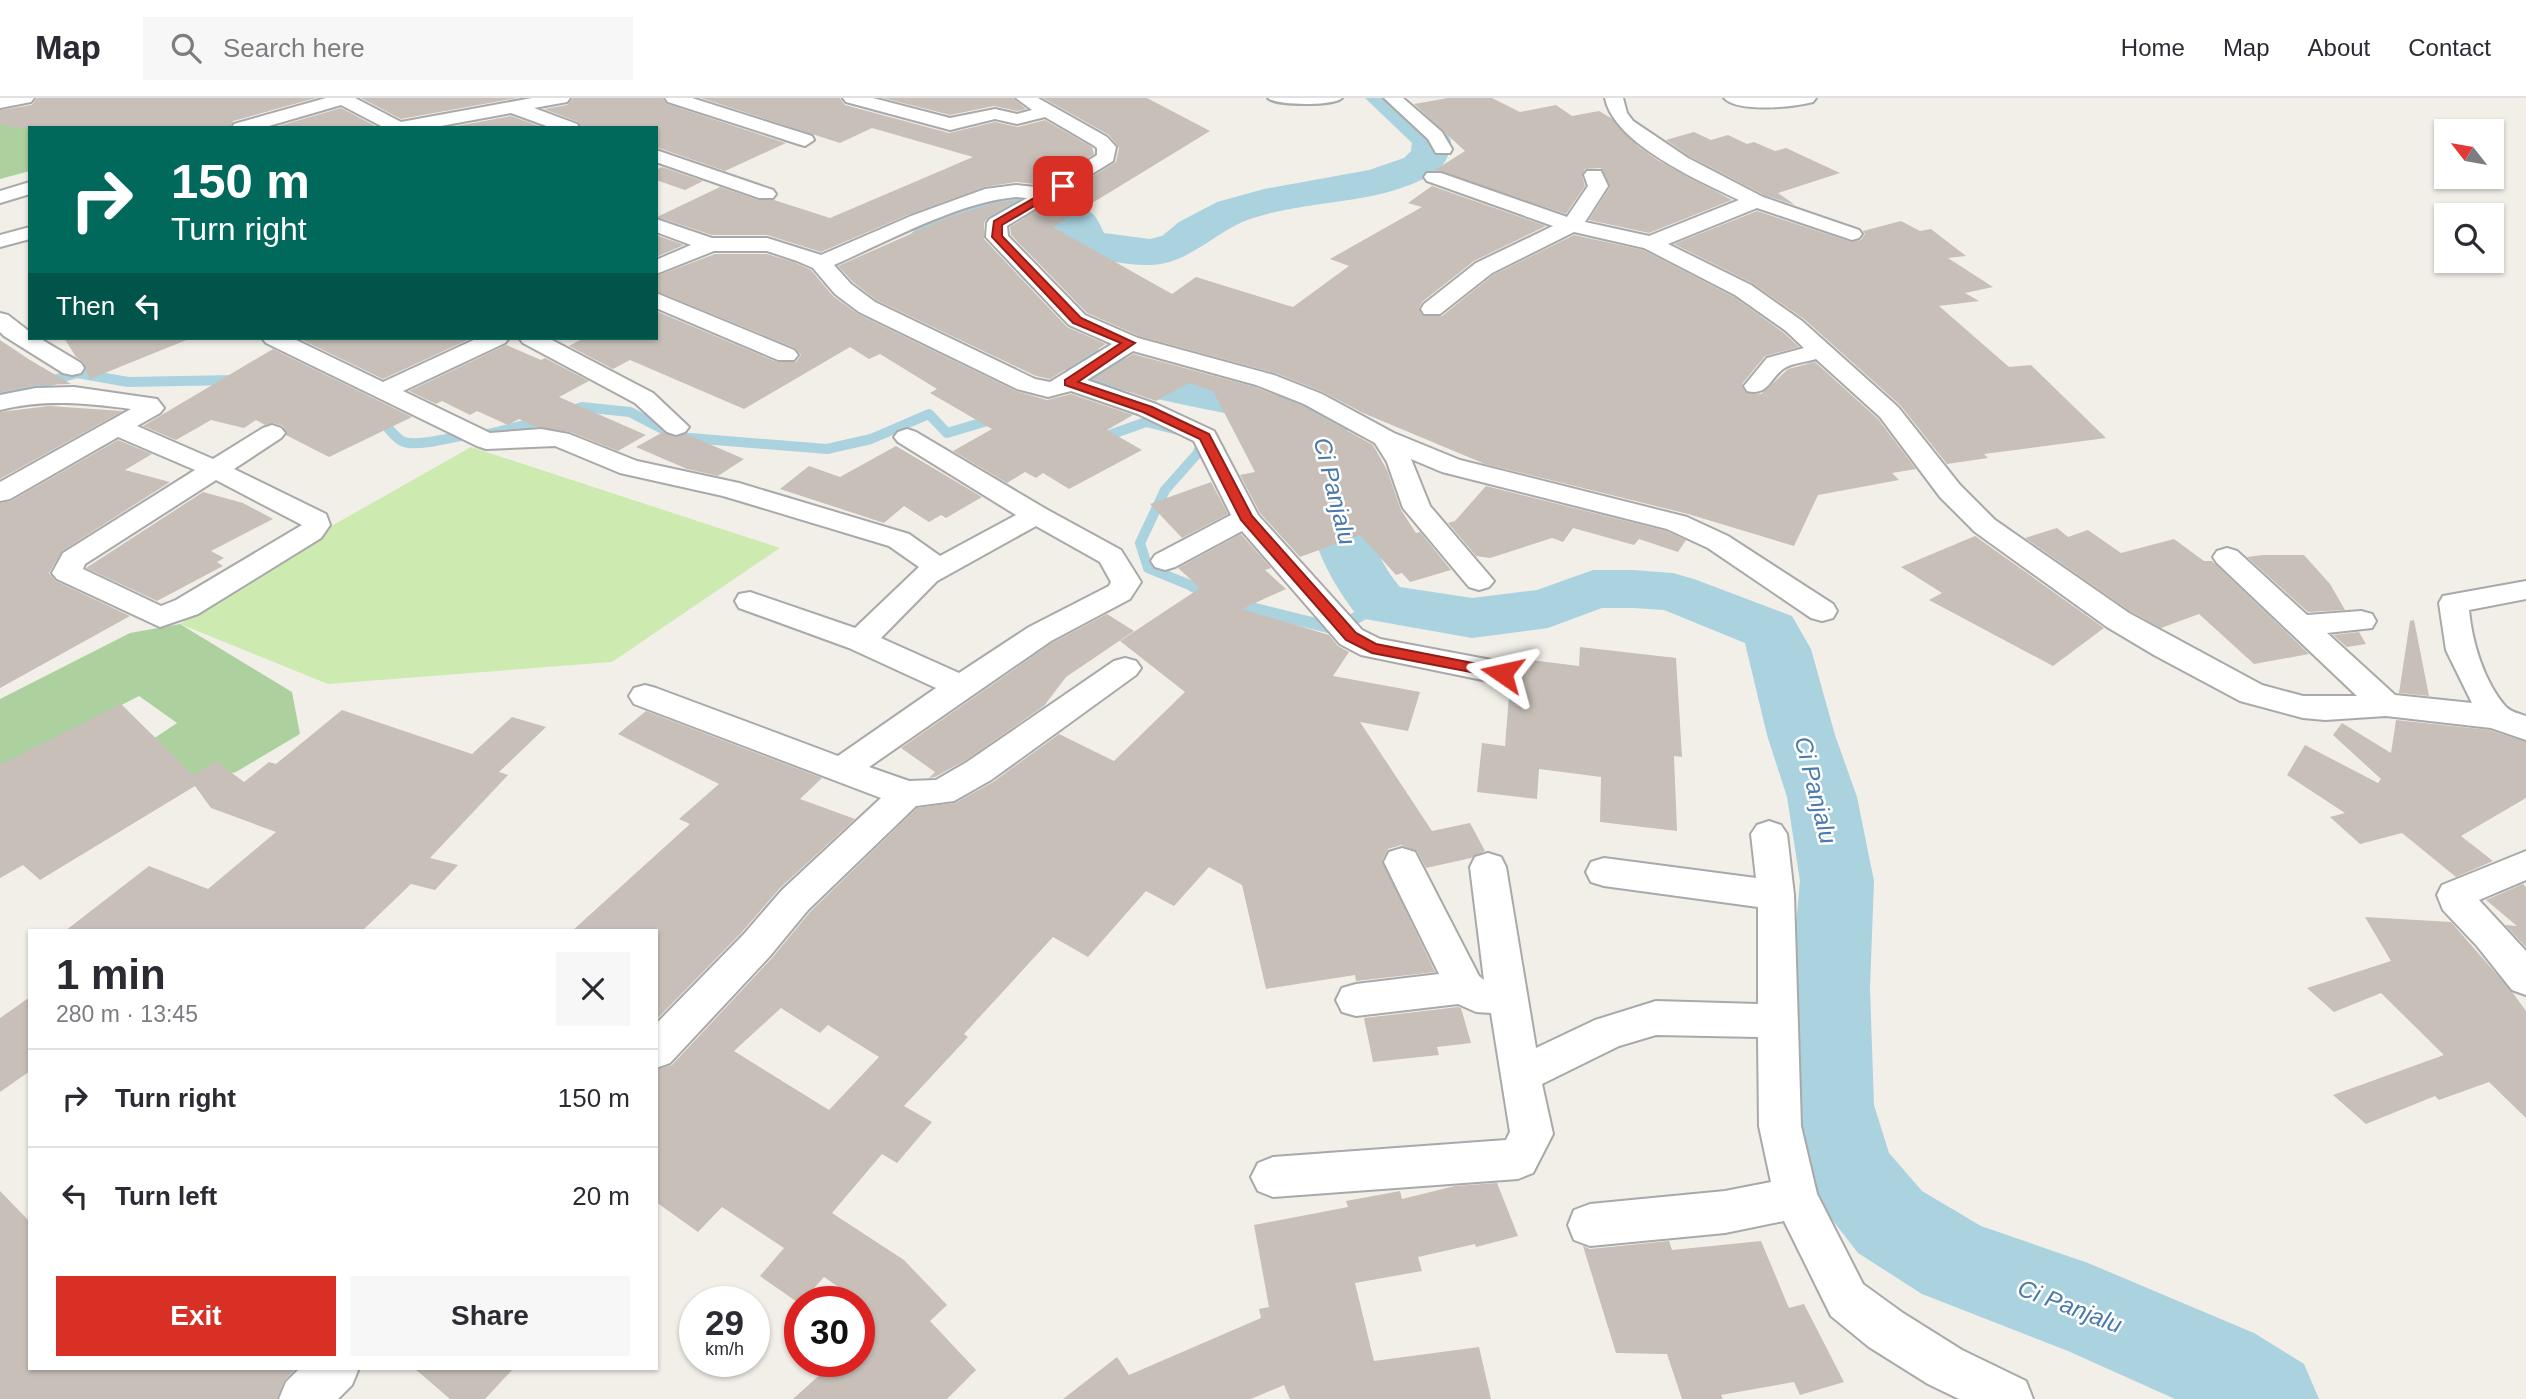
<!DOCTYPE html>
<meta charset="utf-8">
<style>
:root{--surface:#fff;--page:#f7f7f7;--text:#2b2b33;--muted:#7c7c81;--line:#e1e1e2;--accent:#d93025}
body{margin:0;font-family:Arial,sans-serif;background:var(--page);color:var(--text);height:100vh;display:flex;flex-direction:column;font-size:26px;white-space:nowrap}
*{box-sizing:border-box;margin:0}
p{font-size:23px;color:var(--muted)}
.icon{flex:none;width:38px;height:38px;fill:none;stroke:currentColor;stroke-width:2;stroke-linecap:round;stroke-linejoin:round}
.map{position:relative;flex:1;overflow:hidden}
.panel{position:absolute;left:28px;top:831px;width:630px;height:441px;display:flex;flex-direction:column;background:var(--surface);border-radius:0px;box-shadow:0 2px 5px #0004}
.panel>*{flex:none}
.hud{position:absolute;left:28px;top:28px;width:630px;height:214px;border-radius:0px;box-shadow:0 2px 5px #0004;background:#00695c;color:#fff;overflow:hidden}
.needle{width:46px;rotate:301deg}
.tools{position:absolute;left:2434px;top:21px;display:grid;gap:14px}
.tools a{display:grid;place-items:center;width:70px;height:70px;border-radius:0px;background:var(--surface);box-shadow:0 2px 5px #0004;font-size:35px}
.speed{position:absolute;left:679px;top:1188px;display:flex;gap:14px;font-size:35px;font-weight:700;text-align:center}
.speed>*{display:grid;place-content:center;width:91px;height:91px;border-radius:50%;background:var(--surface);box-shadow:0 2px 5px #0004;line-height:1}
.speed small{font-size:18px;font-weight:400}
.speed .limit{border:10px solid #d22;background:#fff;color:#111}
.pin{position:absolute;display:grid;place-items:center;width:60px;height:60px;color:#fff;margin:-30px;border-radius:14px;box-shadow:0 4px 10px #0006}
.me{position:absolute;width:77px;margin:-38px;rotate:281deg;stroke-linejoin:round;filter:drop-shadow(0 0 5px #0008)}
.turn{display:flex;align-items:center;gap:24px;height:147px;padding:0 28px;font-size:32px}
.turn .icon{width:91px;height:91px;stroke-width:2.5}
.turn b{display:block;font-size:49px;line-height:60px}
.then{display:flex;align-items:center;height:66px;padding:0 28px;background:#0003;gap:14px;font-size:26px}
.round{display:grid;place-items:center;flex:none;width:74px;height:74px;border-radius:0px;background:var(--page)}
.headline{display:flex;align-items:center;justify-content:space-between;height:119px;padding:0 28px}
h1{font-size:42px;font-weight:700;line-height:52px}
.action{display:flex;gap:14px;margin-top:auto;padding:14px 28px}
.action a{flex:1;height:80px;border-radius:0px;background:var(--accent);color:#fff;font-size:28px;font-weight:700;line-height:80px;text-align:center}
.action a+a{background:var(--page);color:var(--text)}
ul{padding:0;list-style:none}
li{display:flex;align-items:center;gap:21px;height:98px;padding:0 28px;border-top:2px solid var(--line)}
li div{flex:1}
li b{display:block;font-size:26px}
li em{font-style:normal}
header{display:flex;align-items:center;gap:42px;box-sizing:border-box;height:98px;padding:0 35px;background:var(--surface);border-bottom:2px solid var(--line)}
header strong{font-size:33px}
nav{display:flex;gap:38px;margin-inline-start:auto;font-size:24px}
.search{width:490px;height:63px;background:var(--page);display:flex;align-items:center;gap:18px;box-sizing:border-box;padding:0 24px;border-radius:0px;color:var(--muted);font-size:26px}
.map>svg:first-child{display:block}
.grass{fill:#cdebb0}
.forest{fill:#add19e}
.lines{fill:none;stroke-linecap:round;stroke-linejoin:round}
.stream-far1{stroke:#aad3df;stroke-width:10}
.stream{stroke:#aad3df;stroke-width:12}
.river{fill:#aad3df;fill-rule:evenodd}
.building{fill:#c7bfb8;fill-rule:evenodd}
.street-casing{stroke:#a9a9a9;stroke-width:4}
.street{fill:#fff;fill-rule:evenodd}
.route{fill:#d93025;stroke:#8d1f18;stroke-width:2}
.labels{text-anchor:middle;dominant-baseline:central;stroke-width:5;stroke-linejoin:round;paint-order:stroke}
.water-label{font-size:24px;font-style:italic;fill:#4a7aab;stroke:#fff}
</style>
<header>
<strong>Map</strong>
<div class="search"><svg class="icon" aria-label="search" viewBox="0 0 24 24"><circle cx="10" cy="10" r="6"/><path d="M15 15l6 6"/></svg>Search here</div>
<nav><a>Home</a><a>Map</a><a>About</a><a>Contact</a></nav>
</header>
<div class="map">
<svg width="2526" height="1301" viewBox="0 0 2526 1301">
<rect width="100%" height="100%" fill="#f2efe9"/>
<polygon class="grass" points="471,349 780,450 612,564 328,586 180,526 335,426"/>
<g class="forest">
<polygon points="103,0 30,30 30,73 0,81 0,15 39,5"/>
<polygon points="180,526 292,594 300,636 236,674 186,686 132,655 177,625 139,598 0,670 0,601 130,535"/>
</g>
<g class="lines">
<g class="stream-far1">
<polyline points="0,298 77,275 128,284 235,282"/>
<polyline points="569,314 582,309 630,314 678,339 827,351 871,341 929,316 947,335 994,321"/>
<path d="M376,322C388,325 392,338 402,343C415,350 454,339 470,336"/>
<polyline points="488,336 545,322"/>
<polyline points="1098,341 1146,324 1178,332"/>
<polyline points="1197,490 1148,470 1140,445 1165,392 1197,356 1202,345 1197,342"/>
</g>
<g class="stream">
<polyline points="1193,488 1214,497"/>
<polyline points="1231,505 1336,531 1381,506"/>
</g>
<path class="river" d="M1365,0H1405L1446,34L1451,42C1450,57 1445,69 1431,77C1376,108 1308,101 1250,121C1215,133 1190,166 1150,167C1127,168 1099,161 1077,155C1068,149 1066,142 1060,134C1056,129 1046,126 1040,124C1006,111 974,120 949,146L952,159L1060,232L1095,250L1137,264L1325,309L1340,319L1347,330C1359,382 1364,449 1400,489L1472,500L1537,492L1593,472H1633L1673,475L1694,481L1792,518L1811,551L1835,637L1857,699L1874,783L1870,890L1874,1007L1889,1055L1922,1093L1981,1128L2088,1165L2254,1235L2304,1266L2319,1301H2175L2068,1253L1922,1196L1858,1155L1820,1106L1807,1077L1788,1007L1790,890L1800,783L1787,699L1767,637L1745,545L1664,512L1633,510H1602L1548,530L1472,540L1359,520C1340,496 1323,468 1314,439C1304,407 1302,370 1296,336L1289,331L1266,324C1202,309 1116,297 1058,269C1024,253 994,230 963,209C936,190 911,179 905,144C940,94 1003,85 1058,102C1068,105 1084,109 1093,116C1098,121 1101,129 1104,135L1150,141L1162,138L1179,124L1217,104L1264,91L1369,72L1404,60L1411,53L1412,45Z"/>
</g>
<g class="building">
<polygon points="37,0 316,0 233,23 230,30 15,30 0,26 0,12 32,7"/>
<polygon points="361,0 517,0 401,21"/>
<polygon points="573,0 662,0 667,6 786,45 725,73 656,49 656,30 581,30 578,24 544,11 567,7"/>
<polygon points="701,0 840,0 845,7 949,35 995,24 1018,29 1045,22 1092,49 1094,56 1044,87 1016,84 984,89 910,116 821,154 767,137 712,137 657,119 720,89 758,102 774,102 830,120 973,59 872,30 840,45"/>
<polygon points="883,0 1013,0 1026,11 1017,13 994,8 950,17"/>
<polygon points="1043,0 1147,0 1210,33 1053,129 1172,196 1196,179 1293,209 1349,168 1330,161 1422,109 1408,105 1432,88 1546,128 1474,163 1422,204 1419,210 1422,217 1442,218 1493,177 1574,137 1643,152 1734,199 1784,235 1799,249 1765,258 1742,286 1745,294 1761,296 1788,271 1815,264 1878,321 1916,371 1892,375 1899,382 1818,397 1794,448 1688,416 1485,366 1363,315 1323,294 1275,275 1139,238 1087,215 1011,137 1010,129 1116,64 1119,50 1109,37"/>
<polygon points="1448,0 1492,0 1520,14 1556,7 1572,18 1599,13 1611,20 1639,49 1659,63 1732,102 1649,135 1589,122 1610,89 1601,70 1585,71 1582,78 1585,88 1566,116 1435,72 1465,53 1414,6"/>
<polygon points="341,10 379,30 272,30"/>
<polygon points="511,18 544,30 446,30"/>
<polygon points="1694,34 1711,42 1728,37 1747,46 1754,44 1775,53 1786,50 1840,75 1778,95 1795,107 1764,97 1689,58 1666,42"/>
<polygon points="662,69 703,83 685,92 656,82 656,72"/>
<polygon points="1018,102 988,119 984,125 984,141 1067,229 1106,246 1050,281 1036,278 876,202 853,184 838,168 949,119 995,105"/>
<polygon points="1757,113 1851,144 1861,142 1865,136 1863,133 1901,123 1920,133 1931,131 1966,158 1948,160 1993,189 1965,195 1979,203 1939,208 2009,269 2031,267 2106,340 1984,356 1988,360 1947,366 1900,307 1804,221 1752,185 1674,146"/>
<polygon points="656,137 684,147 656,159"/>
<polygon points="715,156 767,156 796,165 811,172 833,198 858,216 1016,293 1047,302 1071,296 1133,317 1107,332 1142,352 1069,391 1043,375 1036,380 1025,374 1007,385 953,353 992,331 930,295 937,291 880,256 869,261 850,249 744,311 630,262 613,271 569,248 582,241 578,240 656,240 656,213 777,264 796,264 801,257 795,250 656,193 656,178"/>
<polygon points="64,240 189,240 189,241 90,281 83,264 76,259"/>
<polygon points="298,240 472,240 383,281"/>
<polygon points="0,242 30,262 71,286 36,287 0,294"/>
<polygon points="506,247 541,262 545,260 589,283 559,299 646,337 618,353 570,334 536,329 519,321 508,327 477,313 470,317 442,303 436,306 409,293"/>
<polygon points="273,251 412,319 329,359 286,337 283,328 273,325 265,327 256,322 244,330 211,322 176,342 143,328"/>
<polygon points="1133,256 1255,289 1303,308 1373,347 1387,372 1401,412 1416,435 1420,434 1451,472 1410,484 1402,475 1396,477 1360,437 1300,459 1260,415 1240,377 1255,374 1213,293 1189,285 1156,303 1093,281"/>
<polygon points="49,308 123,313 0,381 0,314"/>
<polygon points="663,334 675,339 686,336 744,361 718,378 687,371 636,349"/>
<polygon points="118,342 152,356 125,372 170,384 62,453 49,475 56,483 130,518 0,590 0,405 11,403"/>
<polygon points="896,348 982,399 946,420 941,417 929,424 904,408 884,425 780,391 809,368 840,379"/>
<polygon points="1211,384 1228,416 1182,440 1150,406"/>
<polygon points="1486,388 1666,433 1686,442 1678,454 1639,441 1634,447 1573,430 1563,444 1552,440 1490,460 1476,458 1448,425 1455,423"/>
<polygon points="203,394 243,405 273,421 211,453 224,460 217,464 223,468 157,503 86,470"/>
<polygon points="2057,430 2068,439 2088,432 2121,455 2174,441 2204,463 2212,463 2309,556 2254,566 2199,516 2161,530 2130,513 2025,440"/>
<path d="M1241,436L1271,470L1265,472L1286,491L1242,511L1329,537L1338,548L1349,554L1333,578L1420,594L1408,633L1360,624L1432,733L1470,725L1485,753L1471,760L1426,770L1417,753L1401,747L1388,751L1382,763L1435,874L1356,883L1355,877L1266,891L1242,787L1209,769L1174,808L1146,793L1088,859L1053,839L964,936L968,939L904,1008L932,1024L897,1065L882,1056L832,1115L904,1162L947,1207L930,1223L976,1272L947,1301H793L834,1264H859V1203L824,1179L800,1206L760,1178L784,1150L722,1109L698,1134L656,1104V972L672,967L772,860L810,814L917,710L955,705L993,684L1059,636L1114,663L1185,594L1120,543L1200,490L1178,470ZM781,910L820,935L828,927L879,959L829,1012L734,953Z"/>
<polygon points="1975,438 2104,530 2053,568 1929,502 1942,495 1901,469"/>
<polygon points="2263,457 2304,457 2330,486 2345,512 2308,514 2247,459"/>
<polygon points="1107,516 1134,533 1066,579 1044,608 966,662 935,679 929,680 935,674 901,650 1052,545"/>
<polygon points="2414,522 2429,598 2399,595 2410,523"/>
<polygon points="2359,534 2366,546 2347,549 2333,537"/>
<polygon points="1580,549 1676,560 1682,659 1674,658 1677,733 1600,724 1601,679 1539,671 1537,701 1477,694 1482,645 1505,648 1510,586 1521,575 1512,565 1513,560 1579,568"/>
<polygon points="121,606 193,677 216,663 244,684 269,664 276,666 342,612 472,656 512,619 546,629 499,674 508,677 430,760 458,767 435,792 411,786 362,833 65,833 149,768 208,791 276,734 211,710 195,688 40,782 23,767 0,780 0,667"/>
<polygon points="646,613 822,680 800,701 855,721 780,790 742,834 656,922 656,833 572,833 690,726 679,721 719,686 618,636"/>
<polygon points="2396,622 2489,632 2526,644 2526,700 2461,738 2493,763 2456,779 2402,735 2360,746 2330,719 2345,715 2287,677 2305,647 2378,685 2381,681 2333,637 2342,625 2391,655"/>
<polygon points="2523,786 2526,789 2526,849 2505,827 2517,828 2486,802"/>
<polygon points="2365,819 2451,824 2513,895 2526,913 2526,1020 2489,984 2439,1002 2435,998 2366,1026 2333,997 2444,957 2381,895 2334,914 2307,890 2391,863"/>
<polygon points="30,899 30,973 0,994 0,920"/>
<polygon points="1458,909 1461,910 1471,945 1437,949 1439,957 1373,964 1364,920"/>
<polygon points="1497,1085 1518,1138 1476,1149 1475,1146 1418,1159 1422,1173 1355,1185 1374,1263 1479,1249 1491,1301 1290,1301 1284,1287 1251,1301 1063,1301 1117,1259 1129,1277 1261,1220 1259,1211 1269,1209 1254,1127 1348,1109 1346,1103 1400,1093 1402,1101 1455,1088"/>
<polygon points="0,1093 30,1124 30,1270 296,1270 284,1283 277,1301 0,1301"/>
<polygon points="1669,1143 1672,1152 1761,1143 1789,1210 1804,1206 1844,1284 1800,1297 1794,1284 1721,1297 1723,1301 1682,1301 1667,1256 1616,1255 1583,1148 1590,1151"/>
<polygon points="414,1270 514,1270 485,1301 450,1301"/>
</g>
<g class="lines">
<g class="street-casing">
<g id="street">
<polygon points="0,0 34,0 31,4 0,10"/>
<polygon points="326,0 355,0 401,24 532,0 570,0 567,4 534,10 577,26 579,30 552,30 511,15 430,30 385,30 341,7 262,30 232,30 234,26"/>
<polygon points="665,0 692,0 812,38 814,42 805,48 798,46 668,4"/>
<path d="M843,0H873L950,20L995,11L1017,16L1032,12L1016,0H1038L1107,39L1116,49L1113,63L1007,128L1008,138L1085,217L1138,240L1274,277L1322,296L1394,335L1460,362L1687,419L1728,438L1833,506L1837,513L1833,520L1822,523L1811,520L1708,450L1667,431L1442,374L1411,361L1430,408L1494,483L1489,489L1479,492L1469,489L1403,410L1387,364L1375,345L1304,306L1256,287L1133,253L1087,282L1156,306L1214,333L1258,417L1362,532L1380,541L1502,564L1513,568L1518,575L1513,582L1502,586L1361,557L1340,546L1242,433L1175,469L1165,472L1155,469L1151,463L1155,457L1231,417L1194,343L1138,316L1071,293L1048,299L1017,291L859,214L835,196L813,170L797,163L767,153H714L656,176V162L691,147L656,134V121L712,140H767L821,157L911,118L985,91L1016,87L1045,90L1097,57V50L1093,47L1045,19L1017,26L995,21L950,32L846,4ZM1016,99L1027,100L990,121L987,125L986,139L1069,227L1112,246L1050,284L1035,281L875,204L851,186L834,167C888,143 959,104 1016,99Z"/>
<path d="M1268,0H1342C1334,8 1276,8 1268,0Z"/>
<polygon points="1384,0 1403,0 1442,34 1452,51 1450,55 1436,55 1428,41"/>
<path d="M1605,0H1623L1627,15L1633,23L1688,60L1763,99L1859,132L1862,136L1859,140L1852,142L1757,110L1668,146L1751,187L1802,223L1898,309L1960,387L1995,422L2129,515L2262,587L2303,598H2357L2217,465L2213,459L2217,453L2227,450L2237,453L2307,517L2361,513L2372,516L2376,523L2372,530L2327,535L2395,597L2472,605L2446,552L2439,505L2443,498L2454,496L2526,483V501L2469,512C2472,544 2484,584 2506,609C2511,614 2520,616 2526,618V642L2491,630L2386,618L2325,622L2303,620L2240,603L2154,557L2107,529L1975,434L1940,399L1880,319L1816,261C1807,264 1791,265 1783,271C1769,282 1768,298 1747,293L1744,288L1767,260L1804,250L1786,233L1735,197L1644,150L1574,134L1492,175L1440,216H1424L1421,211L1424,206L1476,165L1553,128L1427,83L1424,79L1427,75H1441L1567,119L1588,88L1584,77L1587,73H1601L1608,88L1585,124L1649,138L1739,102C1700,83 1614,46 1605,0Z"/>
<path d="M1724,0H1816L1813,4C1794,9 1738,15 1724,0Z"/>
<polygon points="656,52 773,92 776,96 773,100 759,100 656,64"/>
<polygon points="30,84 30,96 0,105 0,93"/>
<polygon points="30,129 30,141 0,149 0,137"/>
<polygon points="656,195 794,252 798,257 794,262 778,262 656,210"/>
<polygon points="0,215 8,217 30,234 30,240 39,240 81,265 84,270 81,275 72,277 63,275 4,238 0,234"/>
<path d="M262,240H292L383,284L478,240H509L505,245L403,293L490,335L541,331L569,336L637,363L739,385L909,436L940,458L1016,417L898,344L894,339L898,334L907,331L916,334L1046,411L1121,452L1141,484L1130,501L1051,543L869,669L909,683L936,682L967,664L1114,563L1125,560L1136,563L1141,570L1136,577L991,682L954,703L916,708L808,812L770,858L670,965L656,970V926L744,836L782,792L881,700L634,606L629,598L634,590L645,587L656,590L838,658L936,590L849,550L739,510L735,503L739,496L750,494L855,530L919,469L889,448L723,398L620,375L555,348L486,351L477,348L266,245ZM1036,428L1100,464L1111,484L1109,488L1029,529L959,575L881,540L937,483Z"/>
<polygon points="519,240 548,240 653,295 689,329 685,334 676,337 667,334 635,305 523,245"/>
<path d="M74,289L157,301L164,310L160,315L137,328L213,361L263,330L272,327L281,330L285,335L281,340L234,371L326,416L330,427L321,440L198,516L160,529L57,481L52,475L63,455L195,372L118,339L10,401L0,403V384L131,311C85,305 45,301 0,312V297L36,290ZM216,382L302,427L176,502L161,508L83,471L85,466Z"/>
<polygon points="1769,723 1781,727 1787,736 1794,797 1801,1028 1817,1096 1863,1186 1903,1215 1962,1252 2026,1283 2033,1301 1959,1301 1928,1286 1869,1249 1831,1218 1784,1123 1725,1135 1590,1148 1574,1142 1568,1127 1574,1112 1590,1106 1725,1093 1771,1084 1759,1028 1758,939 1656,937 1619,948 1542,986 1553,1036 1533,1075 1518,1081 1273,1099 1258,1093 1251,1079 1258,1065 1273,1059 1506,1042 1510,1034 1491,915 1476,914 1458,906 1356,918 1342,914 1336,902 1342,890 1356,886 1439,876 1384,764 1389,754 1402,750 1415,754 1479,878 1484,882 1470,769 1475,759 1488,755 1501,759 1506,769 1536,950 1595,922 1656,903 1758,906 1758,809 1604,788 1591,784 1586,774 1591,764 1604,760 1756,780 1751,736 1757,727"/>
<polygon points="2526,753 2526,782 2479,802 2526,853 2526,897 2512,892 2477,848 2443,812 2437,797 2442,787"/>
<polygon points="300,1270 359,1270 352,1287 338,1301 279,1301 286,1284"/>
</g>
</g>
<use href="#street" class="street"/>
</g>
<polygon class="route" points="1060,85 1068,88 1002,127 1002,138 1081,220 1135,245 1078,284 1152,309 1209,336 1252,418 1356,535 1376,546 1508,572 1510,575 1508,579 1502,580 1372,555 1346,542 1241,422 1200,341 1143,314 1065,287 1065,282 1121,245 1073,225 992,139 994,123"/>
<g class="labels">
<g class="water-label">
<text transform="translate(1335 393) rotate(76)">Ci Panjalu</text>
<text transform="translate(1816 692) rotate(76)">Ci Panjalu</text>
<text transform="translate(2070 1208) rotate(21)">Ci Panjalu</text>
</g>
</g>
</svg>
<div class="tools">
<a><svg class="needle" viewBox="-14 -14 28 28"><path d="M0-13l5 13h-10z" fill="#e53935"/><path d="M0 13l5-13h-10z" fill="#7c7c81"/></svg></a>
<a><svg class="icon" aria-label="search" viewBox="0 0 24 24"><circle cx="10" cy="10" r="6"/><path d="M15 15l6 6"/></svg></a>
</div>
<div class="speed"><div>29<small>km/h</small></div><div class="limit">30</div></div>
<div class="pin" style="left:1063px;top:88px;background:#d93025"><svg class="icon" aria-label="arrive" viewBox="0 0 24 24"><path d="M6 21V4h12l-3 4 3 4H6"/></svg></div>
<svg class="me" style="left:1502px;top:575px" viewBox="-20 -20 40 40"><path d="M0-17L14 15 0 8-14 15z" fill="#d93025" stroke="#fff" stroke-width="4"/></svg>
<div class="hud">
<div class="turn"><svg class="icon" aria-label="right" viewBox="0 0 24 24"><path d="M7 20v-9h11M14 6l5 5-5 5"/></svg><div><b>150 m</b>Turn right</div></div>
<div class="then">Then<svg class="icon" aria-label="left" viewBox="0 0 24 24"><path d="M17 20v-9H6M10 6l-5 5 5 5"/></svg></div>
</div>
<section class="panel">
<div class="headline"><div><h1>1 min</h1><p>280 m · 13:45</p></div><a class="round"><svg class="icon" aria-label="close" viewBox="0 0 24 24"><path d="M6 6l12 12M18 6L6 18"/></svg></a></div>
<ul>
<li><svg class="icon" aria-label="right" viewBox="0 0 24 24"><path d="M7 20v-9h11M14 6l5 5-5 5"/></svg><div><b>Turn right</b></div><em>150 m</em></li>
<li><svg class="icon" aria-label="left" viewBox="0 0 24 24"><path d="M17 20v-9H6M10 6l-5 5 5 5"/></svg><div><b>Turn left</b></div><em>20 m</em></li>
</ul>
<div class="action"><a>Exit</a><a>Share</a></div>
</section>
</div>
